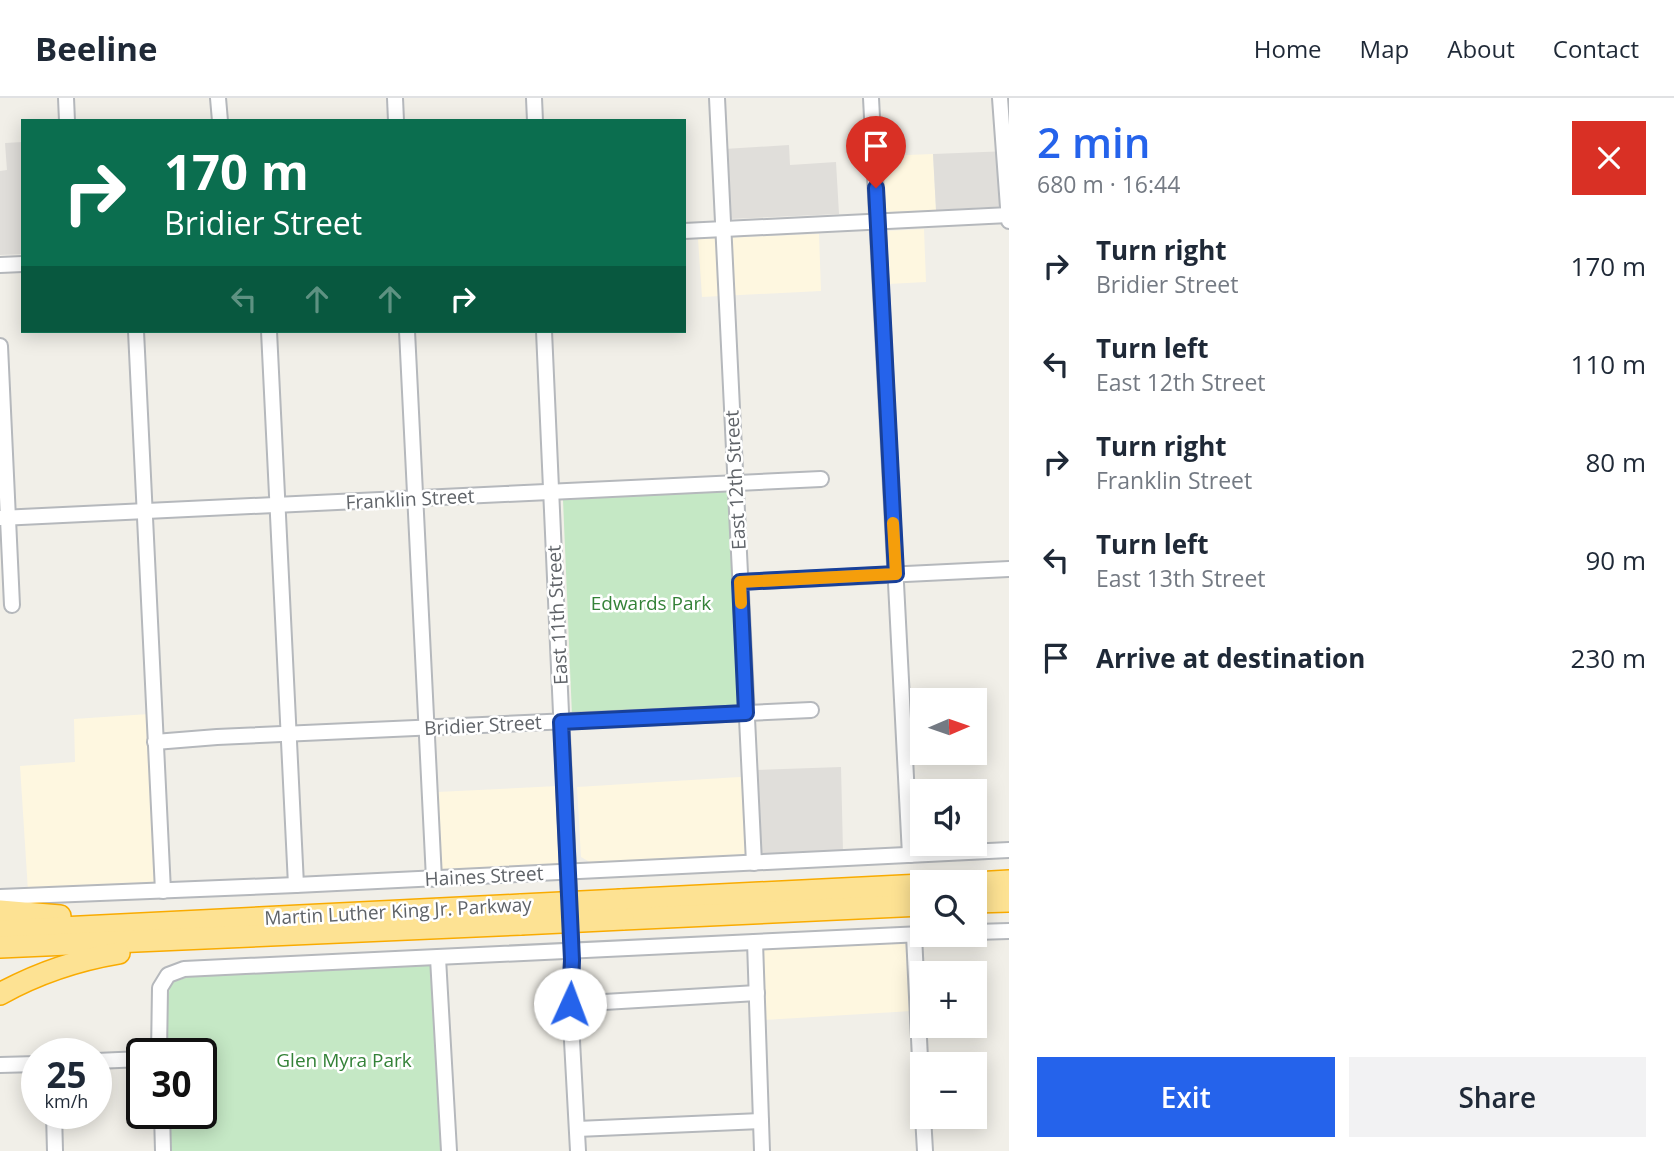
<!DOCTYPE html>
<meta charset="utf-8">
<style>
:root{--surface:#fff;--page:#f2f2f3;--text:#1f2937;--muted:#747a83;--line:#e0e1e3;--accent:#2563eb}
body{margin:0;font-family:"Open Sans",sans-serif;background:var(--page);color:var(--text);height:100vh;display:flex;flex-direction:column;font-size:26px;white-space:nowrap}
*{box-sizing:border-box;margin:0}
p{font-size:23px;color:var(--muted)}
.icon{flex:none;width:38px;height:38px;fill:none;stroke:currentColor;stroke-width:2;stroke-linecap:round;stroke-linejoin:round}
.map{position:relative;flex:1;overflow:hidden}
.sheet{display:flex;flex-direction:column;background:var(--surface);width:665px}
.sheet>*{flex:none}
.banner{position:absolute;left:21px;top:21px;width:665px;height:214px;border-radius:0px;box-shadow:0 4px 18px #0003;background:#0b6e4f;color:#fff;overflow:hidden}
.needle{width:46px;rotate:88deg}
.tools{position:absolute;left:910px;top:590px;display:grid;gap:14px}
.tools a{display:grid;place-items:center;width:77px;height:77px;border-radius:0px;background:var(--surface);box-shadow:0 4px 18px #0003;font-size:35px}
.speed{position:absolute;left:21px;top:940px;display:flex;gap:14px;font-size:35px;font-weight:700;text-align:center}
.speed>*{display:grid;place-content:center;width:91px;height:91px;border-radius:50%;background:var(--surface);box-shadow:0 4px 18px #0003;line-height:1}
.speed small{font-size:18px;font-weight:400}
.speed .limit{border:4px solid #111;border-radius:10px;background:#fff;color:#111}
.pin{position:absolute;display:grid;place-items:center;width:60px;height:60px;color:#fff;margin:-72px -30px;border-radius:50% 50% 50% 0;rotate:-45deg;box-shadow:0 0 7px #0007}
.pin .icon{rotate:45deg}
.me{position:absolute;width:77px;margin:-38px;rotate:2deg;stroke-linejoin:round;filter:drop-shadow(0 0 5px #0008)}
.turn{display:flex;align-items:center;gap:24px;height:147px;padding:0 28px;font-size:32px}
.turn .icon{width:91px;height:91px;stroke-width:2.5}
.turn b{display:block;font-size:49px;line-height:60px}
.lanes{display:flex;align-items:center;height:66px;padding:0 28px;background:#0003;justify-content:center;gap:35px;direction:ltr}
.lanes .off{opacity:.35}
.round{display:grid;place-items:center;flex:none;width:74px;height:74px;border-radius:0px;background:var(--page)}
.headline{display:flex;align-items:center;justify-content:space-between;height:119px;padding:0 28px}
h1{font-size:42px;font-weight:600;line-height:52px;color:var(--accent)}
.cta{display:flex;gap:14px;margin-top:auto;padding:14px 28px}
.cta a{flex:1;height:80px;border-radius:0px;background:var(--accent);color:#fff;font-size:28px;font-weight:600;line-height:80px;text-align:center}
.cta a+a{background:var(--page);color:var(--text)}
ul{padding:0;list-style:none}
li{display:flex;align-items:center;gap:21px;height:98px;padding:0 28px}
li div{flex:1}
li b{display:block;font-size:26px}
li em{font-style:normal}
header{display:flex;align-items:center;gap:42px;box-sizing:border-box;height:98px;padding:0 35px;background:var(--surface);border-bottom:2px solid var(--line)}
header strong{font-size:33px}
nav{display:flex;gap:38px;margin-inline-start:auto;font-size:24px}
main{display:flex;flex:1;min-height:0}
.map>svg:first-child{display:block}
.commercial{fill:#fef7e0}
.industrial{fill:#e0deda}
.green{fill:#c5e8c5}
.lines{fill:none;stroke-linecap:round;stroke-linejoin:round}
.minor-casing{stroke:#b5b8bc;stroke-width:18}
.highway-casing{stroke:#f9ab00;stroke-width:24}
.minor{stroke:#fff;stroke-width:14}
.highway{stroke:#fde293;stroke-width:21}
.highway-bridge-casing{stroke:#f9ab00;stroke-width:24;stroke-linecap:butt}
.highway-bridge{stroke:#fde293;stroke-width:21}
.route-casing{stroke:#184099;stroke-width:18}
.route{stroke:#2563eb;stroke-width:12}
.slow{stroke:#f59e0b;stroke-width:12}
.labels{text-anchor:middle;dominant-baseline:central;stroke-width:5;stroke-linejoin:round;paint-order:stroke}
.street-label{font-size:19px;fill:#5f6368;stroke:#fff}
.park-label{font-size:19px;fill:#348238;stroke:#fff}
</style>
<header>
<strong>Beeline</strong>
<nav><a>Home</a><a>Map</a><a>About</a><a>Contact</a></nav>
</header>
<main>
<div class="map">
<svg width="1009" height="1053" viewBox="0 0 1009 1053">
<rect width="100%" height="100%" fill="#f1efe8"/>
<g class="commercial">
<polygon points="933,56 936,112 884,114 881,58"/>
<polygon points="924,131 926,184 888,186 886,133"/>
<polygon points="819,136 821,193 702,199 698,141"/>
<polygon points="149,616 157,788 28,793 20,668 75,664 74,621"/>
<polygon points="756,678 759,759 593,766 581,759 577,689"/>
<polygon points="558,688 562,760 560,764 553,769 441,774 437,694"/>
<polygon points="909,843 912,913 764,922 761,851"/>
</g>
<g class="industrial">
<polygon points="23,44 23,156 0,157 0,73 7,72 5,45"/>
<polygon points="789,47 790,67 836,64 839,116 729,121 724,51"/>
<polygon points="1009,53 1009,108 936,112 933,56"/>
<polygon points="841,669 843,754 759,759 755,672"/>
</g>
<g class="green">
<polygon points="728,393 740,608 572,617 563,402"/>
<path d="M430,867L441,1053H170L169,1015H201V956H167C166,932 165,908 171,885L188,879Z"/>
</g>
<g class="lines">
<g class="minor-casing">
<g id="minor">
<polyline points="66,0 67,23"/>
<polyline points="218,0 220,23"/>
<polyline points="395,0 396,23"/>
<polyline points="534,0 535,23"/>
<polyline points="717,0 754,765"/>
<polyline points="871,0 910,757"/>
<polyline points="1000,0 1009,123"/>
<polyline points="684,133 1009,117"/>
<polyline points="0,167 23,166"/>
<polyline points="136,233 163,793"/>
<polyline points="269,233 296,787"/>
<polyline points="407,233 434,781"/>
<polyline points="544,233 572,862 570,906 578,1053"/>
<polyline points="0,248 12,507"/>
<polyline points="0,420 821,381"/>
<polyline points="740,484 1009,471"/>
<polyline points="155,644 217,639 811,612"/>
<polyline points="0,799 296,787 1009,752"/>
<polyline points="975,834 1009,833"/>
<polyline points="914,837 922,1002"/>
<polyline points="755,844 762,1053"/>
<polyline points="438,860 449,1053"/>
<polyline points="570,906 757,895"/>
<polyline points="159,956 160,890 168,877 184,871 922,836"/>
<polyline points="96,963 142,961"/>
<polyline points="0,967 37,966"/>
<polyline points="54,1015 55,1053"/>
<polyline points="162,1015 163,1053"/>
<polyline points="923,1018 925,1053"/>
<polyline points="577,1031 761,1023"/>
</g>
</g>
<g class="highway-casing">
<g id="highway">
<polyline points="975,785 1009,783"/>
<polyline points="621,802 922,787"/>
<polyline points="975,804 1009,803"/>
<polyline points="0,813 60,818"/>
<polyline points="623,821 922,807"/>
<polyline points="0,833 521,807"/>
<polyline points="0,849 521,826"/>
<path d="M0,896C38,875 77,862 119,855"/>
</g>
</g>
<use href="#minor" class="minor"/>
<use href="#highway" class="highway"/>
<g class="highway-bridge-casing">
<g id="highway-bridge">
<polyline points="521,807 621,802"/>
<polyline points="521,826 623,821"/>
</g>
</g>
<use href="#highway-bridge" class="highway-bridge"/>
</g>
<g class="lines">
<g class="route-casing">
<polyline id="route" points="570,906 572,862 561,624 746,615 740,484 896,476 876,90"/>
</g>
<use href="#route" class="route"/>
<polyline class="slow" points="741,505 740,484 896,476 893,425"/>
</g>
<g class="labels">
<g class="street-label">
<text transform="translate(735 382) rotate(-93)">East 12th Street</text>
<text transform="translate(410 401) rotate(-3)">Franklin Street</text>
<text transform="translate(557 517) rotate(-93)">East 11th Street</text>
<text transform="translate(483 627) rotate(-3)">Bridier Street</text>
<text transform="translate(484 778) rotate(-3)">Haines Street</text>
<text transform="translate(398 813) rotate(-3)">Martin Luther King Jr. Parkway</text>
</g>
<g class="park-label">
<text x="651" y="505">Edwards Park</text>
<text x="344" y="962">Glen Myra Park</text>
</g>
</g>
</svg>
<div class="tools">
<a><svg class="needle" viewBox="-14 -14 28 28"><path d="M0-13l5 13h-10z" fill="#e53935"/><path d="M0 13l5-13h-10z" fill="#747a83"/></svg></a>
<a><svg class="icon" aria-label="sound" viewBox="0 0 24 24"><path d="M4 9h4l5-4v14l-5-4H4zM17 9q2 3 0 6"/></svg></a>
<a><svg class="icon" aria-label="search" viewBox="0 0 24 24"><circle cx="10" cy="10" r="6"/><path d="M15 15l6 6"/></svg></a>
<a>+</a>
<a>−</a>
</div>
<div class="speed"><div>25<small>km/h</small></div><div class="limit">30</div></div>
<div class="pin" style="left:876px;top:90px;background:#d93025"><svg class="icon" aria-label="arrive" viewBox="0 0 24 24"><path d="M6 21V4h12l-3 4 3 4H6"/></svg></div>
<svg class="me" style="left:570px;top:906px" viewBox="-20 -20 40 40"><circle r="19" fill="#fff"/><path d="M0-13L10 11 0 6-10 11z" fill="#2563eb"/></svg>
<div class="banner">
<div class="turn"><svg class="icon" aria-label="right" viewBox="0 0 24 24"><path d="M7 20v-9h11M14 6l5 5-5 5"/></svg><div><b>170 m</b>Bridier Street</div></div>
<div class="lanes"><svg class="icon off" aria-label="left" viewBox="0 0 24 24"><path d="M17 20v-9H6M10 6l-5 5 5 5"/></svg><svg class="icon off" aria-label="ahead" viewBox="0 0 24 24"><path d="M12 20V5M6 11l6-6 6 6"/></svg><svg class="icon off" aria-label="ahead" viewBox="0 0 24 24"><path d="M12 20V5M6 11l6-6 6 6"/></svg><svg class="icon" aria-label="right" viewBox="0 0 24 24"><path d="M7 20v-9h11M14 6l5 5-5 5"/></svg></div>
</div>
</div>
<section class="sheet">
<div class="headline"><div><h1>2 min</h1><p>680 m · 16:44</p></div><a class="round" style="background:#d93025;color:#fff"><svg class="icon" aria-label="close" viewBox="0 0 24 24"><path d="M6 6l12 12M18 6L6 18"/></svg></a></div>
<ul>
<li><svg class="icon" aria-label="right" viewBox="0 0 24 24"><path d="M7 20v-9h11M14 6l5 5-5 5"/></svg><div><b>Turn right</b><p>Bridier Street</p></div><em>170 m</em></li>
<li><svg class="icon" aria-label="left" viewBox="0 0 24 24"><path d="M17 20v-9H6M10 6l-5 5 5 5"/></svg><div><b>Turn left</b><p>East 12th Street</p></div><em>110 m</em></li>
<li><svg class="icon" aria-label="right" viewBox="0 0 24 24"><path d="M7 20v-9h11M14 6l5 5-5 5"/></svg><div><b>Turn right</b><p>Franklin Street</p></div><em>80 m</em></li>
<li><svg class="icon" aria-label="left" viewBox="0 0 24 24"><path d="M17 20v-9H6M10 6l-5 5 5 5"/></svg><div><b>Turn left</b><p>East 13th Street</p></div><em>90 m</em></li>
<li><svg class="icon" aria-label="arrive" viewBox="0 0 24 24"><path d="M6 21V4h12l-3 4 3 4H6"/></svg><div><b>Arrive at destination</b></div><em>230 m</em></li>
</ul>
<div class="cta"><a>Exit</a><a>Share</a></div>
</section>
</main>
